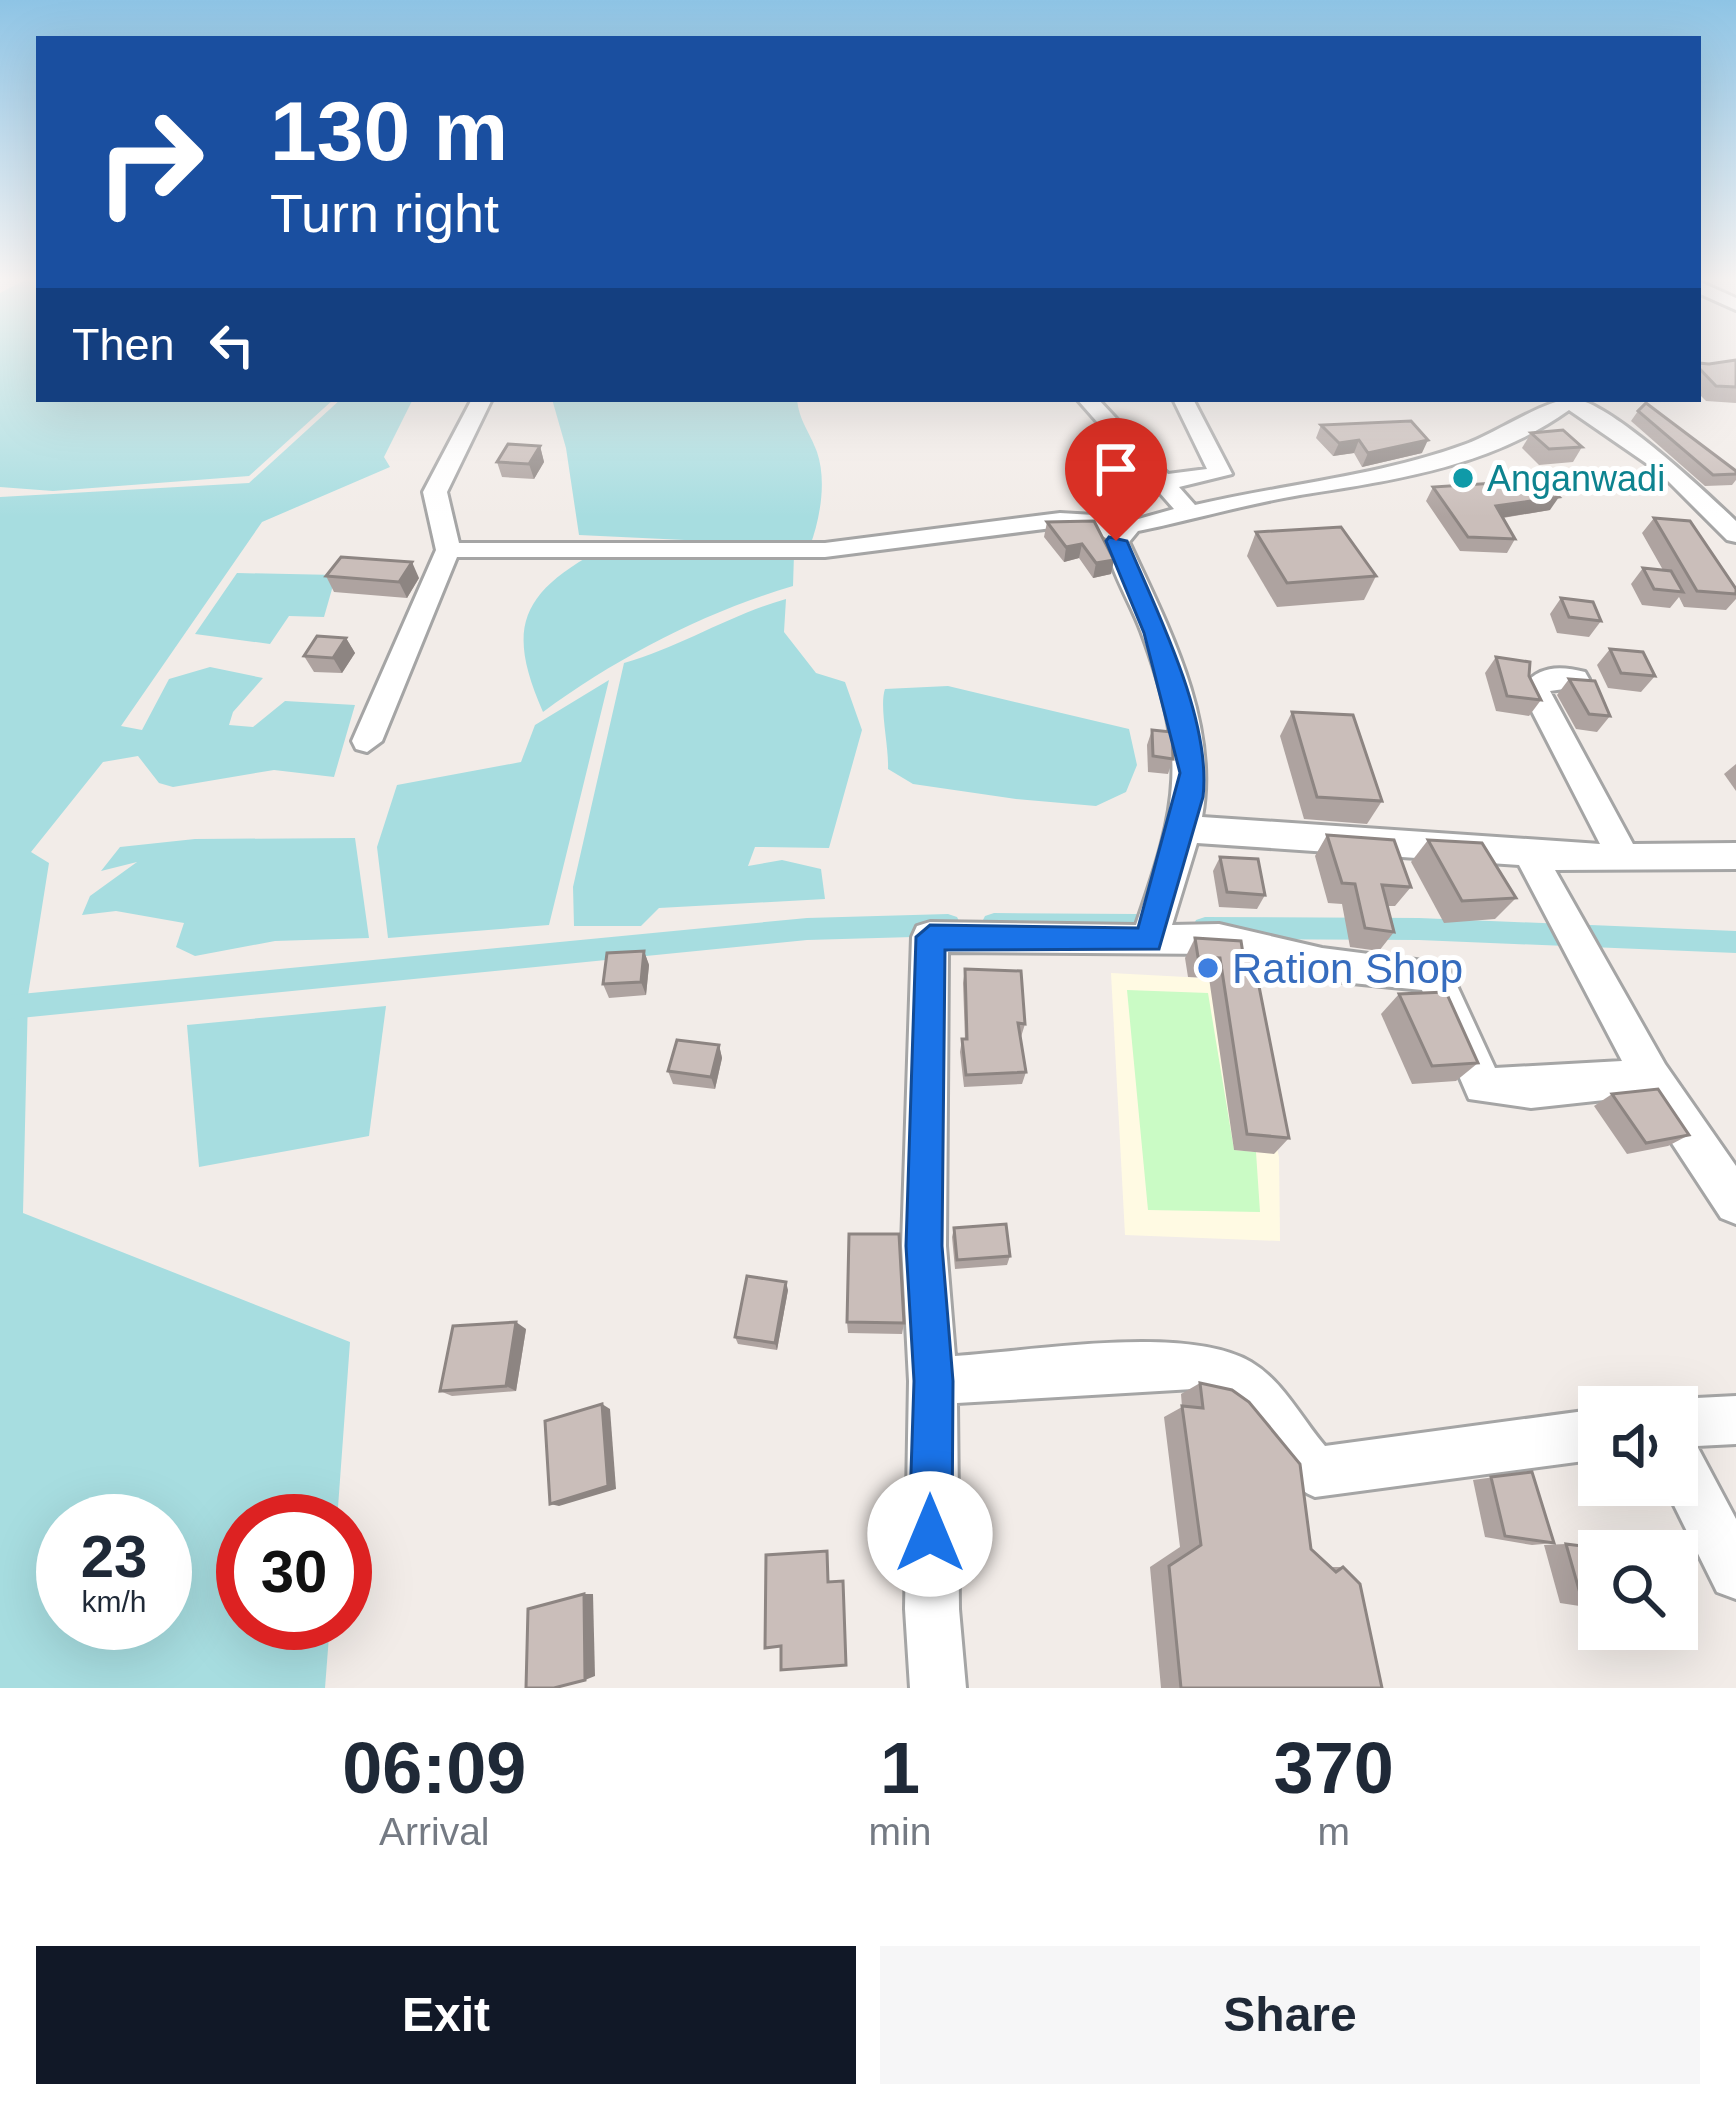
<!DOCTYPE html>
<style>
:root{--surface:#fff;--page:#f6f6f7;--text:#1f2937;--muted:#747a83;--accent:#111827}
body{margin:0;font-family:Arial,sans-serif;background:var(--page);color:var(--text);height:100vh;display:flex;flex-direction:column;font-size:45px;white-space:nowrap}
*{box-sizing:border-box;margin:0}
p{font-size:39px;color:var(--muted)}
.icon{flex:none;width:66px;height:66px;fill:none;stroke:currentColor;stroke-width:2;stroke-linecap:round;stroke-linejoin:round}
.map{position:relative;height:1688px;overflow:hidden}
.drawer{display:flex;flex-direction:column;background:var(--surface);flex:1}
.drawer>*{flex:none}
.hud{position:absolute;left:36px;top:36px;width:1665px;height:366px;border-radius:0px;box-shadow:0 12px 48px #0002;background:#1a4fa0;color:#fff;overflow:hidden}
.controls{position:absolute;left:1578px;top:1386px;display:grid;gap:24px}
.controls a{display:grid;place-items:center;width:120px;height:120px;border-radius:0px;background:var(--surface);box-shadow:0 12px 48px #0002;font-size:60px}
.speed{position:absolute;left:36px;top:1494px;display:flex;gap:24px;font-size:60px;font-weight:700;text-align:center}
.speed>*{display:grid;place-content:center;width:156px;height:156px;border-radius:50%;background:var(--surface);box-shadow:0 12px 48px #0002;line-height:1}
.speed small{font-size:30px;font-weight:400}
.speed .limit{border:18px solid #d22;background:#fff;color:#111}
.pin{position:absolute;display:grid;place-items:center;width:102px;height:102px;color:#fff;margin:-123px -51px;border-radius:50% 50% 50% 0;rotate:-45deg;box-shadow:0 0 12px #0007}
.pin .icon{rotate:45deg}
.me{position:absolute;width:132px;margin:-66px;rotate:0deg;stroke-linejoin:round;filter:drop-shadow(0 0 9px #0008)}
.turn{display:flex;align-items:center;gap:42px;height:252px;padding:0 36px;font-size:54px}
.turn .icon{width:156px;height:156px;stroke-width:2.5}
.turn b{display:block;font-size:84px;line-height:102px}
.then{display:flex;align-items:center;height:114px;padding:0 36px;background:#0003;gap:24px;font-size:45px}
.eta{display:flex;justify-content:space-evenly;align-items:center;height:204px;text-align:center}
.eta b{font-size:72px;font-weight:600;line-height:84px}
.cta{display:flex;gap:24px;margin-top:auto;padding:24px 36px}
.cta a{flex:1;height:138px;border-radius:0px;background:var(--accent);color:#fff;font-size:48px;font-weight:600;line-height:138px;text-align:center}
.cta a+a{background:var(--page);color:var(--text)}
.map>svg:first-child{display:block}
.education{fill:#fffae3}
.park{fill:#cafbc5}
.water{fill:#a7dde0;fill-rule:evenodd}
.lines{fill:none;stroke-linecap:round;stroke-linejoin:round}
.canal{fill:#a7dde0;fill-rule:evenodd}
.minor-casing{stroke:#a5a5a5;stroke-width:6}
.minor{fill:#fff;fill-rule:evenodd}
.wall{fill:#aea3a0}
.shaded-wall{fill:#8d8582}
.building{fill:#cabeba;stroke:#8d8582;stroke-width:3}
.route{fill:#1a73e8;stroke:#114b97;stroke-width:3}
.culture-dot{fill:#0f9aa8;stroke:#fff;stroke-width:4.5}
.shop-dot{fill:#3f7fe0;stroke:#fff;stroke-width:4.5}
.labels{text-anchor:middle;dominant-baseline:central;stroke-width:10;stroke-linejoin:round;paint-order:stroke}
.far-culture-label{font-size:36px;fill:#0d838f;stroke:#fff;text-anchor:start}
.shop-label{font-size:42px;fill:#366cbe;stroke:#fff;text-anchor:start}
</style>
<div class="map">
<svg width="1736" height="1688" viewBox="0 0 1736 1688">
<rect width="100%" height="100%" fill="#f2ece8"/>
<polygon class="education" points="1111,973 1242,980 1279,1157 1280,1241 1125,1235"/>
<polygon class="park" points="1127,990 1208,993 1234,1150 1256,1152 1260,1212 1148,1210"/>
<g class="water">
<polygon points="25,280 39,280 39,399 334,399 249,476 53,491 0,487 0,293"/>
<path d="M341,399H413L384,457L390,467L262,522L121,726L142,730L169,679L210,667L263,678L233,712L229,725L253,727L285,701L355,705L334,777L274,770L173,787L159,783L138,756L103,762L31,852L49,863L28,995L23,1213L350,1342L337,1521H243V1623H330L325,1688H0V497L249,483ZM63,1521H165V1623H63Z"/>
<path d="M552,399H797C799,421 810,432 817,452C827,481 820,519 810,546L579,535L566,448Z"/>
<path d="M596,552L665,559L794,554L793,586C703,613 618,657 543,712C507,630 519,595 596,552Z"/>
<polygon points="237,573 336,575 324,617 289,616 270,644 195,634"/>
<path d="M786,599L784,632L816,673L845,682L862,730L829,848L755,847L748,866L782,860L821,869L825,899L659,908L641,926H574L573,887L624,663C681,647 729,615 786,599Z"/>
<polygon points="609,680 549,925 388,938 377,847 397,785 521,762 535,725"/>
<path d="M948,686L1129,729L1137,765L1126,792L1096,806L1016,799L913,784L888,769C889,745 879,707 885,689Z"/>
<polygon points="355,838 369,938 275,941 195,956 176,947 184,923 116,911 82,915 90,896 137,862 101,871 120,847 195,839"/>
<polygon points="386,1006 369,1136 199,1167 187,1025"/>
</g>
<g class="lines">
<g class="canal">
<polygon points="994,913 1136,914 1145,917 1149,925 1145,933 1136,936 994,935 985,932 981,924 985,916"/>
<polygon points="948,914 957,917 961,925 957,933 948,936 807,940 0,1020 0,996 807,918"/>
<polygon points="1205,917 1419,918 1736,931 1736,953 1419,940 1205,939 1196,936 1192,928 1196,920"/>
</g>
<g class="minor-casing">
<g id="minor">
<polygon points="1698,281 1736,298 1736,310 1698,293"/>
<path d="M472,399H492L447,492L459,543H825L1060,513L1094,515L1117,525L1174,509L1077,399H1098L1168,474L1207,469L1173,399H1193L1232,474L1179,487L1195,505C1286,484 1379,476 1466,444C1494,434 1551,396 1575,399C1612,404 1707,493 1736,521V542L1727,540L1659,472L1569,410C1490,467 1394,480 1300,495C1246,504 1192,520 1138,531L1129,542C1168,626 1219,722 1202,817L1600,844L1521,690C1536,666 1558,665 1585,672L1589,679L1585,686L1550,691L1633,844L1736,843V869L1555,870L1665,1064L1736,1166V1224L1721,1218L1641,1096L1531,1108L1469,1099L1422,990L1322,980L1219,954L948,952L946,1246L955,1356C1033,1351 1186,1324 1251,1362C1283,1381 1301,1418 1325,1446L1599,1409V1459L1315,1497C1262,1475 1254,1404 1193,1389L957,1403L959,1609L966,1688H910L905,1609L909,1381L902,1246L912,937L917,926L930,922L1136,925C1179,801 1188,758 1141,631C1131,603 1107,566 1106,538L1089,529L1060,527L825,557H457L382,741L367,752L356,749L352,741L436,550L423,492ZM1197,843L1519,865L1622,1061L1495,1068L1447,964L1322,948L1219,924L1172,925Z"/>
<polygon points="1736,1396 1736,1444 1697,1446 1736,1519 1736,1599 1717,1592 1664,1485 1677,1485 1677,1407 1659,1407 1677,1399"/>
</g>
</g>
<use href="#minor" class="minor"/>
</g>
<g class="wall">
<polygon points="1736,360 1736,403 1706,401 1698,393 1698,363 1709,364"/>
<polygon points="1638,411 1736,471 1736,480 1732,485 1705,486 1631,421"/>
<polygon points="1321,425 1422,453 1362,467 1354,453 1333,456 1316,438"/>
<polygon points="1531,433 1582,447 1573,462 1539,465 1522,448"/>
<polygon points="540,446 544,462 534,479 502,477 497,462"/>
<polygon points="1433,487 1550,510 1503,518 1515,539 1507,553 1460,551 1426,501"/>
<polygon points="1654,518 1736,589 1736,599 1726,610 1684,607 1679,597 1670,608 1642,605 1631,584 1643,568 1663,570 1642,533"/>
<polygon points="1047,522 1114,560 1111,574 1093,578 1079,558 1064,562 1044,537"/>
<polygon points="1256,532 1376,576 1364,600 1277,607 1247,556"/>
<polygon points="326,576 419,578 407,598 334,592"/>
<polygon points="1561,598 1601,621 1589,637 1557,633 1550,614"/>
<polygon points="346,638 355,653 342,673 314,672 304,656"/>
<polygon points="1610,649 1655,676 1641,692 1608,688 1597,665"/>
<polygon points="1496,657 1529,676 1541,700 1529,716 1496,711 1485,673"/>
<polygon points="1569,679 1610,716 1597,732 1576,729 1557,695"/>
<polygon points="1292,712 1382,801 1367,824 1304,819 1280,736"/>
<polygon points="1152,730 1173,759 1168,774 1148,772 1147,745"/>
<polygon points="1736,764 1736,791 1724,774"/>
<polygon points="1327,835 1411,887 1395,906 1387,906 1394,932 1379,951 1350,947 1342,904 1328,903 1315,856"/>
<polygon points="1428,840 1516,898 1495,919 1444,923 1411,862"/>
<polygon points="1220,857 1265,895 1257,909 1219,907 1213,871"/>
<polygon points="1195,938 1241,941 1289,1138 1274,1154 1234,1150 1209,978 1188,977 1185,958"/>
<polygon points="644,951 649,965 646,995 609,998 603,984"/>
<polygon points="965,969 1025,1024 1021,1037 1026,1072 1022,1084 964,1087 960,1052 962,1039 965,1039 963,983"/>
<polygon points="1399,994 1478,1063 1456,1081 1412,1084 1381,1014"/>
<polygon points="719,1045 722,1058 715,1089 673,1084 668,1071"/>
<polygon points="1612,1094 1689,1135 1668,1146 1627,1154 1594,1106"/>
<polygon points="954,1228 1010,1256 1007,1265 955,1269 952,1237"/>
<polygon points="788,1290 777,1350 738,1344 735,1337"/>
<polygon points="847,1322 904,1323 902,1334 848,1333"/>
<polygon points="526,1329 516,1391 452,1396 440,1391"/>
<polygon points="1200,1383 1311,1549 1331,1567 1343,1567 1382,1688 1161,1688 1150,1567 1180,1547 1164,1417 1182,1407 1181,1394"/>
<polygon points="1532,1472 1554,1543 1532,1545 1485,1537 1473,1480"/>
<polygon points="1566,1544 1599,1551 1599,1609 1560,1603 1544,1545"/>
</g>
<g class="shaded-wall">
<polygon points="1359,440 1354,453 1333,456 1339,443"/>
<polygon points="1428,440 1422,453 1362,467 1368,453"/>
<polygon points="540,446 544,462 534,479 529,464"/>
<polygon points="1559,497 1550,510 1487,520 1496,506"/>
<polygon points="1082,544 1079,558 1064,562 1066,547"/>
<polygon points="1114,560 1111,574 1093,578 1096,563"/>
<polygon points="412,562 419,578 407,598 399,582"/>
<polygon points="346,638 355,653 342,673 333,658"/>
<polygon points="644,951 649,965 646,995 641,982"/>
<polygon points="719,1045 722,1058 715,1089 711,1077"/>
<polygon points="786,1282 788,1290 777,1350 775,1343"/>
<polygon points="516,1322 526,1329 516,1391 506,1386"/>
<polygon points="602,1404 610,1409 616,1489 559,1506 550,1504"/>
<polygon points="584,1594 593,1594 595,1676 585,1680"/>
</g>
<g class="building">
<polygon points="1736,360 1736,387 1716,386 1698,367 1698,363 1709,364"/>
<polygon points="1646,403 1736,471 1736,474 1713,475 1638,411"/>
<polygon points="1411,421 1428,440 1368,453 1359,440 1339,443 1321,425"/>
<polygon points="1563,430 1582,447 1549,449 1531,433"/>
<polygon points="508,444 540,446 529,464 497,462"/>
<polygon points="1540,480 1559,497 1496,506 1515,539 1468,537 1433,487"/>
<polygon points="1654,518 1690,521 1736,589 1736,594 1697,591"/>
<polygon points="1094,521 1114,560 1096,563 1082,544 1066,547 1047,522"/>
<polygon points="1341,527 1376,576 1287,583 1256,532"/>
<polygon points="341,557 412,562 399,582 326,576"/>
<polygon points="1643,568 1671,571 1683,592 1654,589"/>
<polygon points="1561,598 1593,602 1601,621 1569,617"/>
<polygon points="317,636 346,638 333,658 304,656"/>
<polygon points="1610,649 1643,652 1655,676 1621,673"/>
<polygon points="1496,657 1530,662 1529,676 1541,700 1507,696"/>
<polygon points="1569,679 1595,681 1610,716 1589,714"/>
<polygon points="1292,712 1353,715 1382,801 1317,797"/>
<polygon points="1152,730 1172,732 1173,759 1153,756"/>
<polygon points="1327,835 1394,840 1411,887 1382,885 1394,932 1365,928 1355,884 1342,883"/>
<polygon points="1428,840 1482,843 1516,898 1462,901"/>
<polygon points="1220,857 1258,859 1265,895 1227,892"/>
<polygon points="1195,938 1241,941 1244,960 1254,961 1289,1138 1247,1134 1220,958 1198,957"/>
<polygon points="644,951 641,982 603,984 607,953"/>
<polygon points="965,969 1021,971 1025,1024 1018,1023 1026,1072 966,1075 962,1039 967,1039"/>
<polygon points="1446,992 1478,1063 1432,1066 1399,994"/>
<polygon points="677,1040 719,1045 711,1077 668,1071"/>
<polygon points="1658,1089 1689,1135 1646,1143 1612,1094"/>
<polygon points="1006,1224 1010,1256 957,1260 954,1228"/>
<polygon points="849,1234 899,1234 904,1323 847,1322"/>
<polygon points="747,1276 786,1282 775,1343 735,1337"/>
<polygon points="516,1322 506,1386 440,1391 453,1326"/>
<polygon points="1200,1383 1232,1390 1249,1402 1300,1464 1311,1549 1336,1572 1343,1567 1360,1584 1382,1688 1181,1688 1169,1566 1201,1545 1182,1406 1203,1408"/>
<polygon points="602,1404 608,1486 550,1504 545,1421"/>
<polygon points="1532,1472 1554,1543 1505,1536 1491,1477"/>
<polygon points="1566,1544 1622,1551 1599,1551 1599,1606 1583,1604"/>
<polygon points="827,1551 828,1582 843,1581 846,1665 781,1670 781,1646 765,1648 766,1555"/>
<polygon points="584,1594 585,1680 554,1688 526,1688 528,1609"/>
</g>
<linearGradient id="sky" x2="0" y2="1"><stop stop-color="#8ec4e5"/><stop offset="0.54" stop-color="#f9f6f5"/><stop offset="1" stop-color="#f9f6f5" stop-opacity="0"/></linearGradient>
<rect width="1736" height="517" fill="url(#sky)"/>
<path class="route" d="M1109,537L1127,541C1157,612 1212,720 1203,797L1159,949L945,950L942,1246L953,1381L952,1534L945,1549L930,1555L915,1549L909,1534L914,1381L906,1246L916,937L930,925L1138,928L1180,773L1144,633L1106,541Z"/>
<circle class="culture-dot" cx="1463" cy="478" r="12"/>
<circle class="shop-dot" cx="1208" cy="968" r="12"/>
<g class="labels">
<g class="far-culture-label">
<text x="1487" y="478">Anganwadi</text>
</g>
<g class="shop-label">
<text x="1232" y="968">Ration Shop</text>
</g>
</g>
</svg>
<div class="controls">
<a><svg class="icon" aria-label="sound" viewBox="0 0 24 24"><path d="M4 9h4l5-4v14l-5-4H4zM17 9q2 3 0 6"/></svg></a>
<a><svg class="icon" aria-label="search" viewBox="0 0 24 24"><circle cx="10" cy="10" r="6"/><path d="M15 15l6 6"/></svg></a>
</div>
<div class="speed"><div>23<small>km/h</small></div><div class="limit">30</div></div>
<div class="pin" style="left:1116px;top:541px;background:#d93025"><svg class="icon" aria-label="arrive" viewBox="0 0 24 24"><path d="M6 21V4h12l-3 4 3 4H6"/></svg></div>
<svg class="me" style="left:930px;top:1534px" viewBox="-20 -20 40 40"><circle r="19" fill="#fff"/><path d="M0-13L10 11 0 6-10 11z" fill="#1a73e8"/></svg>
<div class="hud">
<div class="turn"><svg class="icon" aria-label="right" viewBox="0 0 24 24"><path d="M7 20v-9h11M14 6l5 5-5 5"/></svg><div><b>130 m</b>Turn right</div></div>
<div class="then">Then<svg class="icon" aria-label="left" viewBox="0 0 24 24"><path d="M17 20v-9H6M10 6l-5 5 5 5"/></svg></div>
</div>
</div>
<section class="drawer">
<div class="eta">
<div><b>06:09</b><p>Arrival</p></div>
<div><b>1</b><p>min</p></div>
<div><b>370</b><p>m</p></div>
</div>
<div class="cta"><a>Exit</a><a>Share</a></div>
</section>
